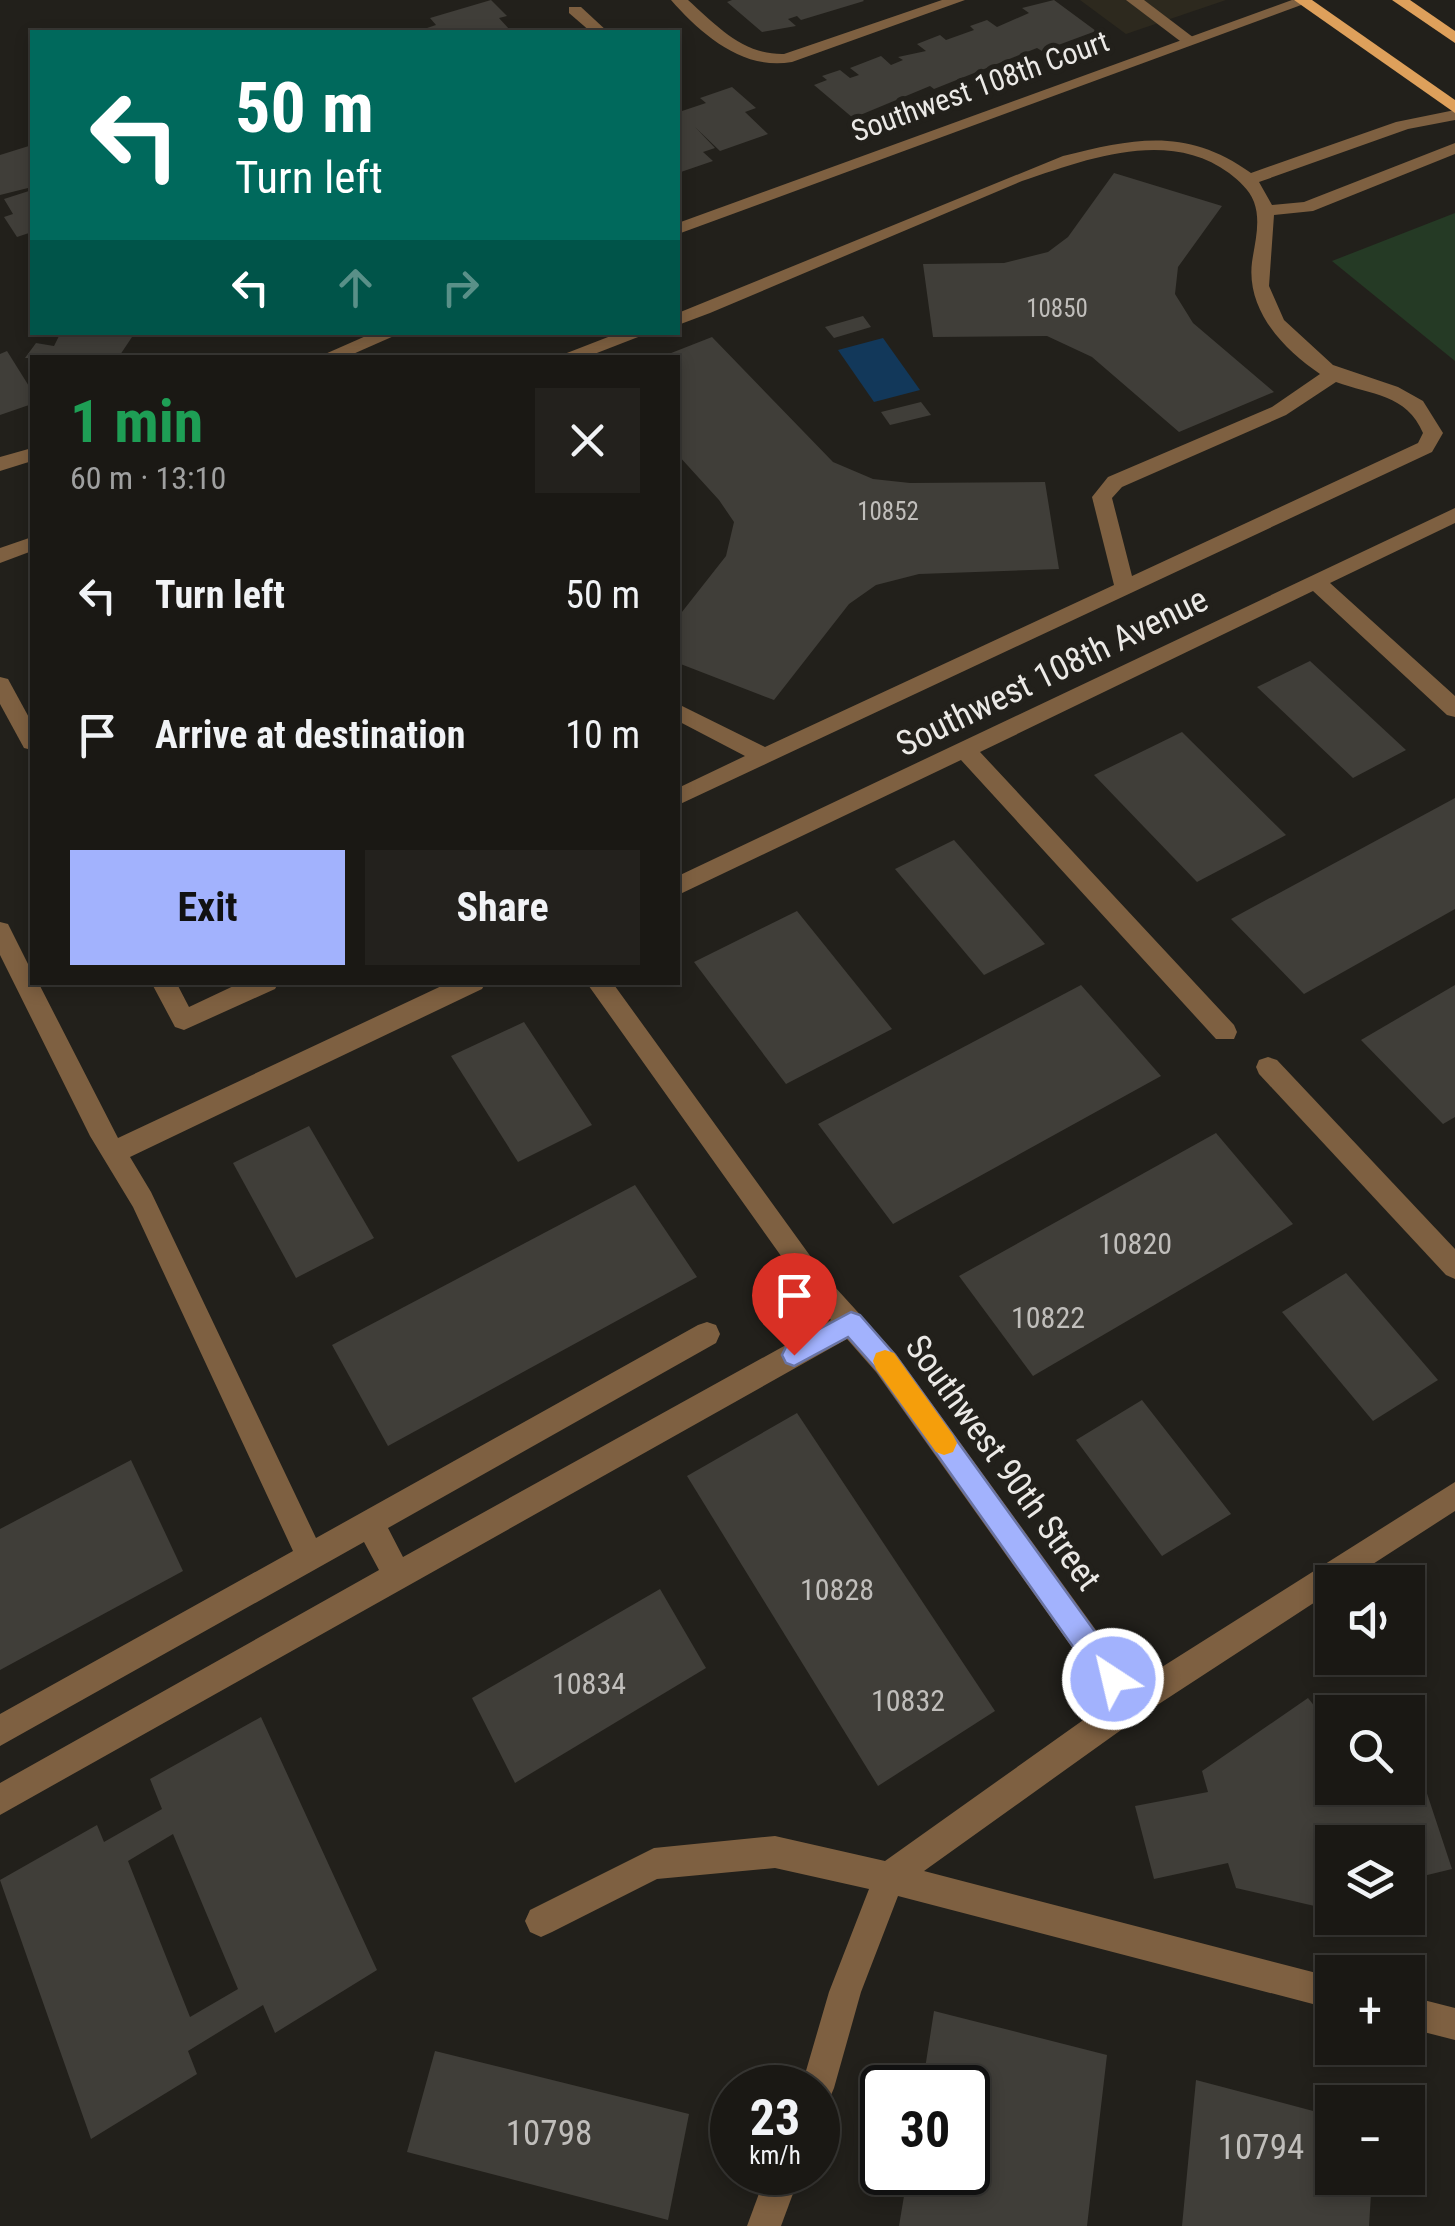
<!DOCTYPE html>
<meta charset="utf-8">
<style>
:root{--surface:#1a1814;--page:#23211d;--text:#f1f3f6;--muted:#9fa0a0;--line:#383734;--accent:#a2b2fd}
body{margin:0;font-family:"Roboto Condensed",sans-serif;background:var(--page);color:var(--text);height:100vh;display:flex;flex-direction:column;font-size:38px;white-space:nowrap}
*{box-sizing:border-box;margin:0}
p{font-size:32px;color:var(--muted)}
.icon{flex:none;width:55px;height:55px;fill:none;stroke:currentColor;stroke-width:2;stroke-linecap:round;stroke-linejoin:round}
.map{position:relative;flex:1;overflow:hidden}
.panel{position:absolute;left:30px;top:355px;width:650px;height:630px;display:flex;flex-direction:column;background:var(--surface);border-radius:0px;box-shadow:0 5px 15px #0003,0 0 0 2px var(--line)}
.panel>*{flex:none}
.top-card{position:absolute;left:30px;top:30px;width:650px;height:305px;border-radius:0px;box-shadow:0 5px 15px #0003,0 0 0 2px var(--line);background:#00695c;color:#fff;overflow:hidden}
.buttons{position:absolute;left:1315px;top:1565px;display:grid;gap:20px}
.buttons a{display:grid;place-items:center;width:110px;height:110px;border-radius:0px;background:var(--surface);box-shadow:0 5px 15px #0003,0 0 0 2px var(--line);font-size:50px}
.speed{position:absolute;left:710px;top:2065px;display:flex;gap:20px;font-size:50px;font-weight:700;text-align:center}
.speed>*{display:grid;place-content:center;width:130px;height:130px;border-radius:50%;background:var(--surface);box-shadow:0 5px 15px #0003,0 0 0 2px var(--line);line-height:1}
.speed small{font-size:25px;font-weight:400}
.speed .limit{border:5px solid #111;border-radius:15px;background:#fff;color:#111}
.pin{position:absolute;display:grid;place-items:center;width:85px;height:85px;color:#fff;margin:-102px -42px;border-radius:50% 50% 50% 0;rotate:-45deg;box-shadow:0 0 10px #0007}
.pin .icon{rotate:45deg}
.me{position:absolute;width:110px;margin:-55px;rotate:325deg;stroke-linejoin:round;filter:drop-shadow(0 0 8px #0008)}
.turn{display:flex;align-items:center;gap:35px;height:210px;padding:0 40px;font-size:45px}
.turn .icon{width:130px;height:130px;stroke-width:2.5}
.turn b{display:block;font-size:70px;line-height:85px}
.lanes{display:flex;align-items:center;height:95px;padding:0 40px;background:#0003;justify-content:center;gap:50px;direction:ltr}
.lanes .off{opacity:.35}
.round{display:grid;place-items:center;flex:none;width:105px;height:105px;border-radius:0px;background:var(--page)}
.overview{display:flex;align-items:center;justify-content:space-between;height:170px;padding:0 40px}
h1{font-size:60px;font-weight:700;line-height:75px;color:#1e9e55}
.cta{display:flex;gap:20px;margin-top:auto;padding:20px 40px}
.cta a{flex:1;height:115px;border-radius:0px;background:var(--accent);color:#111;font-size:40px;font-weight:700;line-height:115px;text-align:center}
.cta a+a{background:var(--page);color:var(--text)}
ul{padding:0;list-style:none}
li{display:flex;align-items:center;gap:30px;height:140px;padding:0 40px}
li div{flex:1}
li b{display:block;font-size:38px}
li em{font-style:normal}
.map>svg:first-child{display:block}
.built{fill:#2d291e}
.green{fill:#253a25}
.water{fill:#12385a}
.building{fill:#403e39;fill-rule:evenodd}
.lines{fill:none;stroke-linecap:round;stroke-linejoin:round}
.service{fill:#7e6041;fill-rule:evenodd}
.minor{fill:#7e6041;fill-rule:evenodd}
.primary{fill:#dea05b;fill-rule:evenodd}
.route{fill:#a2b2fd;stroke:#6974a4;stroke-width:2.5}
.slow{fill:#f59e0b}
.labels{text-anchor:middle;dominant-baseline:central;stroke-width:10;stroke-linejoin:round;paint-order:stroke}
.far-number-label{font-size:25px;fill:#c0bebb}
.far-street-label{font-size:30px;fill:#ebe9e6;stroke:#22201b}
.number-label{font-size:30px;fill:#c0bebb}
.street-label{font-size:35px;fill:#ebe9e6;stroke:#22201b}
.near-number-label{font-size:35px;fill:#c0bebb}
</style>
<div class="map">
<svg width="1455" height="2226" viewBox="0 0 1455 2226">
<rect width="100%" height="100%" fill="#22201b"/>
<polygon class="built" points="1080,0 1226,0 1126,34"/>
<polygon class="green" points="1455,213 1455,361 1332,261"/>
<polygon class="water" points="883,338 920,390 874,402 838,350"/>
<g class="building">
<polygon points="491,0 507,16 499,18 511,31 415,32 436,25 430,18"/>
<polygon points="732,0 863,0 864,1 801,20 797,16 788,19 796,26 762,32 727,2"/>
<polygon points="1054,0 1096,31 1042,51 1037,48 934,89 930,86 853,118 814,85 827,80 822,76 840,70 850,78 859,75 850,68 881,56 891,65 903,60 898,57 926,51 917,44 940,35 946,40 974,30 970,26 987,20 997,27 1029,13 1022,8"/>
<polygon points="732,87 756,108 745,112 768,134 720,151 695,127 715,148 703,152 713,161 678,173 679,112 706,103 700,98"/>
<polygon points="32,145 32,187 0,195 0,155"/>
<polygon points="1114,173 1222,206 1178,267 1175,294 1193,323 1274,392 1179,432 1092,357 1047,336 933,337 923,264 1004,263 1048,252 1068,237"/>
<polygon points="32,190 32,232 17,237 4,217 13,214 4,199"/>
<polygon points="863,316 871,327 834,338 825,327"/>
<polygon points="73,332 105,332 132,337 118,358 25,358 36,343 54,346 60,334"/>
<polygon points="712,337 833,462 873,479 910,483 1045,482 1059,569 919,574 876,585 849,604 774,700 678,663 678,617 726,556 734,522 719,500 678,455 678,358 661,357"/>
<polygon points="7,351 32,391 32,404 0,415 0,354"/>
<polygon points="921,402 931,415 890,425 881,412"/>
<polygon points="1310,661 1406,750 1353,778 1257,687"/>
<polygon points="1182,732 1286,835 1197,882 1094,775"/>
<polygon points="1455,798 1455,909 1304,994 1231,919"/>
<polygon points="954,840 1045,944 984,975 895,869"/>
<polygon points="797,911 892,1029 786,1084 694,962"/>
<polygon points="1081,985 1161,1076 893,1224 818,1124"/>
<polygon points="1455,985 1455,1117 1443,1124 1361,1040"/>
<polygon points="524,1022 592,1125 518,1162 451,1056"/>
<polygon points="309,1126 374,1238 296,1278 233,1163"/>
<polygon points="1216,1133 1293,1224 1033,1376 959,1276"/>
<polygon points="635,1185 697,1277 388,1446 332,1345"/>
<polygon points="1346,1273 1438,1380 1373,1421 1282,1312"/>
<polygon points="1142,1400 1231,1514 1162,1556 1076,1440"/>
<polygon points="797,1413 995,1711 878,1786 687,1476"/>
<polygon points="131,1460 183,1571 0,1670 0,1529"/>
<polygon points="660,1589 706,1668 515,1783 472,1698"/>
<polygon points="1308,1698 1332,1728 1332,1788 1408,1788 1408,1736 1452,1869 1415,1878 1408,1876 1408,1842 1332,1842 1332,1910 1236,1888 1228,1863 1154,1879 1135,1806 1208,1792 1202,1771"/>
<path d="M261,1717L377,1970L275,2033L263,2005L188,2051L197,2074L91,2139L0,1880L97,1825L104,1842L162,1809L150,1779ZM173,1834L238,1989L190,2017L128,1861Z"/>
<polygon points="934,2011 1107,2055 1087,2226 899,2226 908,2172 968,2172 968,2088 922,2088"/>
<polygon points="435,2051 689,2114 668,2220 407,2152"/>
<polygon points="1196,2080 1332,2116 1332,2178 1372,2178 1369,2226 1182,2226"/>
</g>
<g class="lines">
<polygon class="service" points="1126,0 1144,0 1198,41 1184,44"/>
<g class="minor">
<path d="M671,0H688C717,26 743,55 784,54L942,0H965L792,62C743,71 701,34 671,0Z"/>
<polygon points="1292,0 1312,1 678,234 678,223"/>
<polygon points="569,7 581,7 608,32 591,32 569,13"/>
<path d="M1455,110V120L1408,129L1259,182L1272,205L1304,202L1455,143V154L1313,211L1274,215L1269,286L1284,320L1333,365L1398,387L1423,401L1443,433L1432,452L678,805V788L745,756L678,721V704L765,747L1114,585L1092,497L1108,477L1272,407L1320,374C1283,349 1246,310 1252,262C1255,242 1261,221 1254,202C1249,189 1239,181 1229,173C1168,128 1087,159 1022,181L710,313L678,325V313L1063,156C1135,138 1187,127 1251,173L1396,122ZM1336,382C1371,395 1407,394 1423,433L1418,443L1132,576L1112,498L1122,487L1286,415Z"/>
<polygon points="375,332 403,332 344,358 316,358"/>
<polygon points="621,332 651,332 584,358 554,358"/>
<polygon points="32,448 32,461 0,471 0,457"/>
<polygon points="1455,508 1455,523 1330,583 1455,696 1455,717 1447,715 1313,591 980,752 1234,1025 1237,1032 1234,1039 1216,1039 961,760 678,895 678,876"/>
<polygon points="32,537 32,551 0,563 0,548"/>
<polygon points="0,677 8,679 32,723 32,750 24,748 0,704"/>
<polygon points="0,922 8,924 32,972 32,982 38,982 118,1138 450,982 486,982 482,989 130,1157 151,1192 316,1538 698,1325 707,1322 716,1325 720,1334 716,1343 388,1528 403,1557 831,1320 806,1291 586,982 612,982 824,1275 896,1354 1135,1684 1455,1482 1455,1511 1345,1582 1332,1582 1332,1591 1142,1715 924,1871 1332,1977 1332,2009 898,1896 861,1992 834,2088 829,2100 818,2104 818,2088 801,2088 829,1992 869,1889 775,1868 657,1879 552,1932 541,1937 530,1932 525,1921 530,1910 654,1848 775,1836 885,1861 1110,1701 876,1372 847,1339 0,1815 0,1783 379,1570 364,1542 0,1746 0,1714 293,1551 133,1207 90,1136 0,955"/>
<polygon points="151,982 176,982 189,1007 242,982 279,982 275,989 184,1030 175,1027"/>
<polygon points="1268,1057 1277,1060 1455,1249 1455,1279 1446,1275 1259,1074 1256,1067 1259,1060"/>
<polygon points="1408,1996 1455,2008 1455,2040 1408,2028"/>
<polygon points="767,2172 801,2172 781,2226 747,2226"/>
</g>
<g class="primary">
<polygon points="1294,0 1312,0 1455,100 1455,113"/>
<polygon points="1392,0 1410,0 1455,31 1455,43"/>
</g>
</g>
<polygon class="route" points="851,1312 860,1315 895,1355 1122,1669 1126,1679 1122,1689 1113,1693 1103,1689 878,1371 848,1337 794,1366 786,1363 782,1355 786,1347"/>
<polygon class="slow" points="885,1350 894,1353 953,1435 957,1443 953,1452 944,1455 936,1452 876,1369 873,1361 876,1353"/>
<g class="labels">
<g class="far-number-label">
<text x="1057" y="308">10850</text>
<text x="888" y="511">10852</text>
</g>
<g class="far-street-label">
<text transform="translate(980 86) rotate(-20)">Southwest 108th Court</text>
</g>
<g class="number-label">
<text x="1135" y="1243">10820</text>
<text x="1048" y="1317">10822</text>
<text x="837" y="1589">10828</text>
<text x="589" y="1683">10834</text>
<text x="908" y="1700">10832</text>
</g>
<g class="street-label">
<text transform="translate(1052 672) rotate(-26)">Southwest 108th Avenue</text>
<text transform="translate(1003 1463) rotate(54)">Southwest 90th Street</text>
</g>
<g class="near-number-label">
<text x="549" y="2133">10798</text>
<text x="1261" y="2147">10794</text>
</g>
</g>
</svg>
<div class="buttons">
<a><svg class="icon" aria-label="sound" viewBox="0 0 24 24"><path d="M4 9h4l5-4v14l-5-4H4zM17 9q2 3 0 6"/></svg></a>
<a><svg class="icon" aria-label="search" viewBox="0 0 24 24"><circle cx="10" cy="10" r="6"/><path d="M15 15l6 6"/></svg></a>
<a><svg class="icon" aria-label="layers" viewBox="0 0 24 24"><path d="M12 4l9 5-9 5-9-5zM3 14l9 5 9-5"/></svg></a>
<a>+</a>
<a>−</a>
</div>
<div class="speed"><div>23<small>km/h</small></div><div class="limit">30</div></div>
<div class="pin" style="left:794px;top:1355px;background:#d93025"><svg class="icon" aria-label="arrive" viewBox="0 0 24 24"><path d="M6 21V4h12l-3 4 3 4H6"/></svg></div>
<svg class="me" style="left:1113px;top:1679px" viewBox="-20 -20 40 40"><circle r="17" fill="#a2b2fd" stroke="#fff" stroke-width="3"/><path d="M0-11L8 9 0 5-8 9z" fill="#fff"/></svg>
<div class="top-card">
<div class="turn"><svg class="icon" aria-label="left" viewBox="0 0 24 24"><path d="M17 20v-9H6M10 6l-5 5 5 5"/></svg><div><b>50 m</b>Turn left</div></div>
<div class="lanes"><svg class="icon" aria-label="left" viewBox="0 0 24 24"><path d="M17 20v-9H6M10 6l-5 5 5 5"/></svg><svg class="icon off" aria-label="ahead" viewBox="0 0 24 24"><path d="M12 20V5M6 11l6-6 6 6"/></svg><svg class="icon off" aria-label="right" viewBox="0 0 24 24"><path d="M7 20v-9h11M14 6l5 5-5 5"/></svg></div>
</div>
<section class="panel">
<div class="overview"><div><h1>1 min</h1><p>60 m · 13:10</p></div><a class="round"><svg class="icon" aria-label="close" viewBox="0 0 24 24"><path d="M6 6l12 12M18 6L6 18"/></svg></a></div>
<ul>
<li><svg class="icon" aria-label="left" viewBox="0 0 24 24"><path d="M17 20v-9H6M10 6l-5 5 5 5"/></svg><div><b>Turn left</b></div><em>50 m</em></li>
<li><svg class="icon" aria-label="arrive" viewBox="0 0 24 24"><path d="M6 21V4h12l-3 4 3 4H6"/></svg><div><b>Arrive at destination</b></div><em>10 m</em></li>
</ul>
<div class="cta"><a>Exit</a><a>Share</a></div>
</section>
</div>
